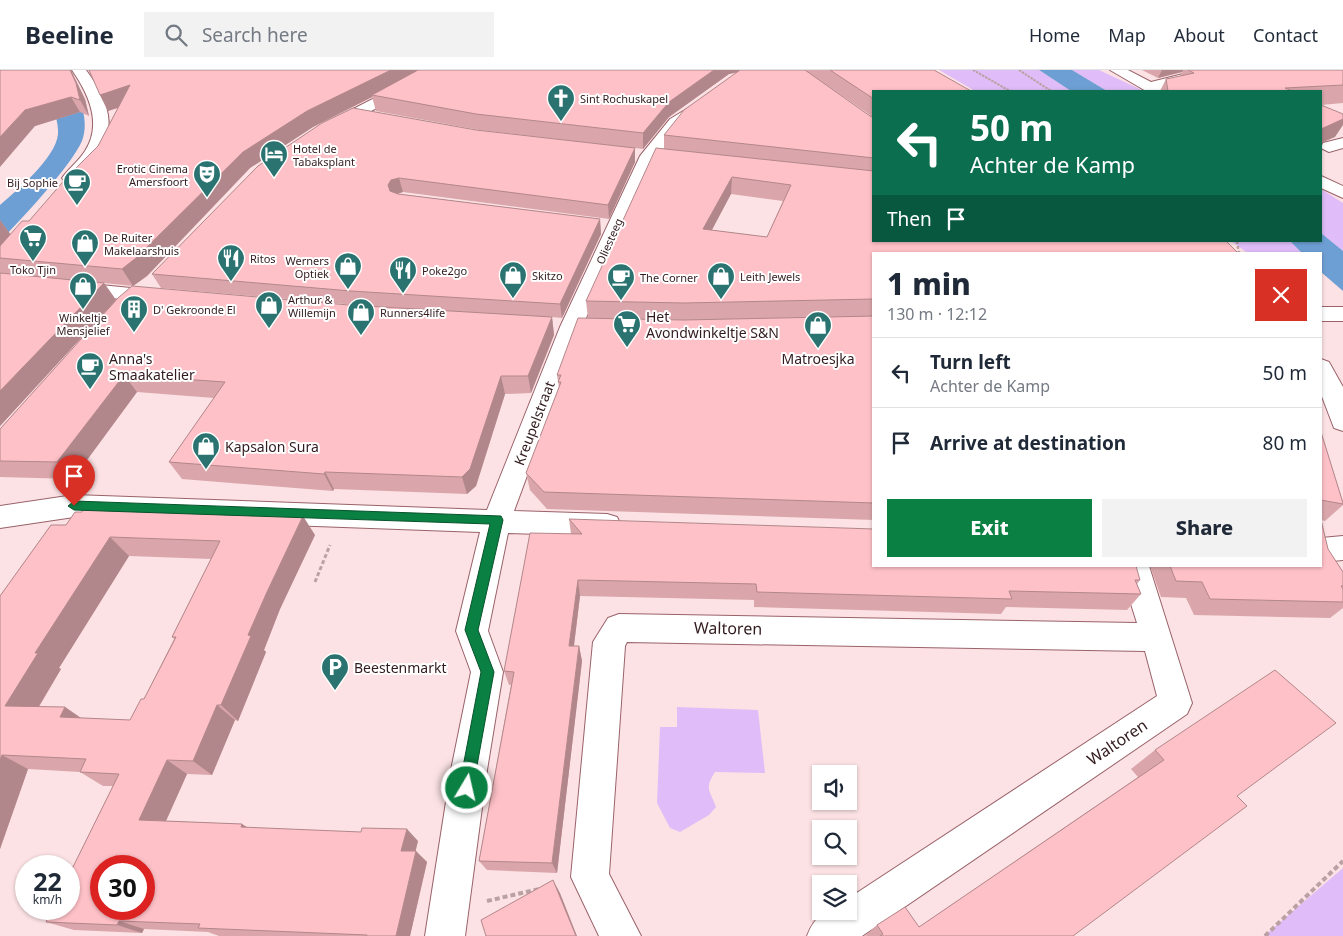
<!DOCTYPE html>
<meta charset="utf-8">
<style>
:root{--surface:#fff;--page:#f2f2f3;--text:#1f2937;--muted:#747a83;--line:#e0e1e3;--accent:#0b8043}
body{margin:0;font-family:"Noto Sans",sans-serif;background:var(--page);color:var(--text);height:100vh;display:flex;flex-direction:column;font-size:19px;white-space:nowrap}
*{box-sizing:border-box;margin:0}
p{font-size:16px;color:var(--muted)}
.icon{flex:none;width:28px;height:28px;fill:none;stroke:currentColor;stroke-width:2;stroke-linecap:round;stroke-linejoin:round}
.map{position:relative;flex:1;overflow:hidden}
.side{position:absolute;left:872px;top:182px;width:450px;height:315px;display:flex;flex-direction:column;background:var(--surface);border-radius:0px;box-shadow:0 1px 4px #0004}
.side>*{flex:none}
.top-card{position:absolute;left:872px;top:20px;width:450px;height:152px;border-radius:0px;box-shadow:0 1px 4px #0004;background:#0b6e4f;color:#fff;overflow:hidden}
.tools{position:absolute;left:812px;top:695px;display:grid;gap:10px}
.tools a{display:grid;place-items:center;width:45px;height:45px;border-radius:0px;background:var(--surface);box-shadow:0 1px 4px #0004;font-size:25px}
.speed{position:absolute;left:15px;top:785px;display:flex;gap:10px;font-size:25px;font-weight:700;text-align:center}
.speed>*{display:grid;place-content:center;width:65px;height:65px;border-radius:50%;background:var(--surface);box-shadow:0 1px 4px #0004;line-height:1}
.speed small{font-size:12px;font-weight:400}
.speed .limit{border:8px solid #d22;background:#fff;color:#111}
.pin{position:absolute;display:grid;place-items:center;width:42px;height:42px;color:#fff;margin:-51px -21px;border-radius:50% 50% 50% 0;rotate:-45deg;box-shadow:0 0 5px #0007}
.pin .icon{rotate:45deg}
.me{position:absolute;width:55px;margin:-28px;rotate:9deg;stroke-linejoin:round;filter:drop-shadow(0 0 4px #0008)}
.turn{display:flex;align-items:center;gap:18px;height:105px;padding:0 15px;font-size:22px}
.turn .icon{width:65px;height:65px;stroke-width:2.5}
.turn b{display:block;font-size:35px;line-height:42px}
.then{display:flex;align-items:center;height:48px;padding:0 15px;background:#0003;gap:10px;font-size:19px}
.round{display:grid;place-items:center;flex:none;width:52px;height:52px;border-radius:0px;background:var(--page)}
.headline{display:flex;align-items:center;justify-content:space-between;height:85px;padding:0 15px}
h1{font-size:30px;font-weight:800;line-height:38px}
.button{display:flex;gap:10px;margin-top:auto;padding:10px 15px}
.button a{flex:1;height:58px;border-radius:0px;background:var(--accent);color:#fff;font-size:20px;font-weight:800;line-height:58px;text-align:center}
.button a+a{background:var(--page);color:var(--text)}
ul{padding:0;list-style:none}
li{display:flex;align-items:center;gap:15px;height:70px;padding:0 15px;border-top:1px solid var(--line)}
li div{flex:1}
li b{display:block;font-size:19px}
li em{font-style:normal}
header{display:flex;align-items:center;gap:30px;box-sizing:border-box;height:70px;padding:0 25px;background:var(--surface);border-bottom:1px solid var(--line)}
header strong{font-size:24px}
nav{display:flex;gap:28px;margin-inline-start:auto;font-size:18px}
.search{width:350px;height:45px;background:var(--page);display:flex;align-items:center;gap:12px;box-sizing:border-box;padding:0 18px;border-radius:0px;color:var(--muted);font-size:19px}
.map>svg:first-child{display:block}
.green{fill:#e0bdf8}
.water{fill:#6e9fd4}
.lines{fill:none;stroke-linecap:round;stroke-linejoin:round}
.minor-casing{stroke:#996269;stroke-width:2}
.path-far3{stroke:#baa1a3;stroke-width:2;stroke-dasharray:2.5 1;stroke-linecap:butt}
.path-far2{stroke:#baa1a3;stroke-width:2.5;stroke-dasharray:3 2;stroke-linecap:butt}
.path-far1{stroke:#baa1a3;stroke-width:3;stroke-dasharray:4 2.5;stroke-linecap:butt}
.path{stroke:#baa1a3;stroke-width:4;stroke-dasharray:5 3;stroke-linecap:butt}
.minor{fill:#fff;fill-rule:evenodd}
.wall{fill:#daa6ab;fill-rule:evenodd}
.shaded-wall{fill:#b2878b}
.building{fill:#fec1c7;stroke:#b2878b;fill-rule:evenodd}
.route{fill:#0b8043;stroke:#07532c}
.labels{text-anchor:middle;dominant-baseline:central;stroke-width:4;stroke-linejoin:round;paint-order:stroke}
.far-poi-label{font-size:11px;fill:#321b1e;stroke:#fff;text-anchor:start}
.far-street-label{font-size:11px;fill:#321b1e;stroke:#fff}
.poi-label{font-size:14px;fill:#321b1e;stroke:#fff;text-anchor:start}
.street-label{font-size:14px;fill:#321b1e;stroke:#fff}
.near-street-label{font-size:16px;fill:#321b1e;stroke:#fff}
</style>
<header>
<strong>Beeline</strong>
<div class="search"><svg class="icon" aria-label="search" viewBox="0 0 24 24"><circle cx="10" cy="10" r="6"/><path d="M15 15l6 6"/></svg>Search here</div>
<nav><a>Home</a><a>Map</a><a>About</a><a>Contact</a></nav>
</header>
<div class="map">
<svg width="1343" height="866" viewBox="0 0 1343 866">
<rect width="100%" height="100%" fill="#fce2e4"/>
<g class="green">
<polygon points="939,0 1039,0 1071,21 975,21"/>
<polygon points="1072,0 1099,0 1144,21 1107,21"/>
<polygon points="1321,119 1343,133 1343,181 1321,163"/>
<polygon points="1231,171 1290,171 1303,184 1249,184"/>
<path d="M677,637L758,640L765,703L715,702C704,719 710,720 716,737L709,745L680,762L670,758L657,733L660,657H677Z"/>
<polygon points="1343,798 1343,866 1264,866"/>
</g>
<g class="water">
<polygon points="1039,0 1072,0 1107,21 1071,21"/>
<path d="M50,26L83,40C85,51 86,60 82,71C71,96 21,150 0,171V135C17,120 56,88 58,64C59,53 53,38 50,26Z"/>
<polygon points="1321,163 1343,181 1343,221 1321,202 1321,184 1303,184 1290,171 1321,171"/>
</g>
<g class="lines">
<g class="minor-casing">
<g id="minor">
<path d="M72,0H86C113,37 119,65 87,101C80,109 76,115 65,112L62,108C69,98 79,91 85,81C103,54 88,23 72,0Z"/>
<polygon points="429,0 447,0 336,60 324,60 322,57 324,54"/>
<polygon points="1110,0 1128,0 1151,12 1199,0 1224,0 1222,3 1163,18 1164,21 1146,21"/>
<polygon points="690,37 698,42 682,55 657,87 582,257 514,441 607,444 617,447 621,455 617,463 607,466 508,463 488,561 503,602 487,700 465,866 425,866 451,700 471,602 456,561 480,462 74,447 0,458 0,436 74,425 487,440 560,257 640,86 670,49"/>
<polygon points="1343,68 1343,78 1329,82 1321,78 1323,73"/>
<polygon points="1321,106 1343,116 1343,128 1321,118"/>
<polygon points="0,205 161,221 169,222 172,227 169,232 161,233 0,217"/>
<rect x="1321" y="237" width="22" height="14"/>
<polygon points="1321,289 1329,292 1343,317 1343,361 1334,358 1321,324"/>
<polygon points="1343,466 1343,490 1321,492 1321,468"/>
<path d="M1119,496H1149L1192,633L1187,644L862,866H807C816,843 825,841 849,841V828L1157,626L1145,581L627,572L625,576L609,804L641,866H599L571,807L593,572L608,548L619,544L1137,553Z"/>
</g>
</g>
<g class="path-far3">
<polyline points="973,0 1010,21"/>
<polyline points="1019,0 1051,21"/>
</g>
<polyline class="path-far2" points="1237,171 1239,184"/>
<polyline class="path-far1" points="315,512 330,475"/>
<g class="path">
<polyline points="487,831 539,819"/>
<polyline points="1265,866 1343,791"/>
</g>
<use href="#minor" class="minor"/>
</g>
<g class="wall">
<polygon points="0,0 85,29 89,46 80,42 35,56"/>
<path d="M88,0H805L870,46L873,47L805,0H934L874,21V450L547,439L530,420L526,403L559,318L557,305L684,250L588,248L586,231L664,78V65L736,3L729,4L669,47L643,79L635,78V92L609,149L403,122L398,124L600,149L601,164L562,248L552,247L554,265L531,323L505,324L476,416L467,424L334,419L333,421L182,409L169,392L214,328L137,322L73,409L0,407V359L115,231L0,356V150L10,164L29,151L98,76L118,38L108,41L100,25L90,2ZM372,27L376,41L479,60L635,78L476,60L152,204L161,218L356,235L506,245L349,235L116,230L104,213L133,216L147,206L250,98L313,57ZM731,124L783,131L767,167L711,160Z"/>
<polygon points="1142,0 1343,0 1343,33 1321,35 1321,21 1160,21 1166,9 1180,6 1182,2 1158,8"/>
<polygon points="1321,362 1343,433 1343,435 1325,451 1321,450 1328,479 1343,502 1343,538 1330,548 1194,545 1186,528 1161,527 1150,496 1321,496"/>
<polygon points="569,449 1140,510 1137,514 1141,524 1127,540 1006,537 1001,544 754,537 754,530 580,526 574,576 579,576 582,591 557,803 487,800 479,791 511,615 509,615 504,601 571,464"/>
<path d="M51,455L315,465L280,539L264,580L266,582L238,651L235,650L212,705L187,704L166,751L242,754L248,758L418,771L415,781L427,792L410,866H219L208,862L144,859L142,863L74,860L46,852L113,716H103L80,702L28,699L0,779V526ZM129,486L211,489L172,567L174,569L144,629L130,650L81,648L65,637H39L61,599L59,598Z"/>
<polygon points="1155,680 1237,726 1073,866 865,866 877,855 919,857 1138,707 1131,699"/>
</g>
<g class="shaded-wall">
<polygon points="70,0 71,0 85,29 89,46 80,30"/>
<polygon points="391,0 425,0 372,25 372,27 313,57 250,98 147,206 133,216 122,199 243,82 307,41"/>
<polygon points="714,0 746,0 729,4 669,47 643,79 643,63 669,32"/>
<polygon points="1162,0 1183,0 1182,2 1158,8"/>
<polygon points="130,15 138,31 108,41 100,25"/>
<polygon points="71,27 80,42 35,56 0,97 0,67 25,40"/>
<polygon points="1343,49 1343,55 1335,67 1321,73 1321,59"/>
<polygon points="635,78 635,92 609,149 608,135"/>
<polygon points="732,107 731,124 703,177 703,159"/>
<polygon points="399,108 403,122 395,124 392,129 388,115 391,110"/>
<polygon points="600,149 601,164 562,248 560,234"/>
<polygon points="0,150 11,165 0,179"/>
<polygon points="104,213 116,230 0,356 0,321"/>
<polygon points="552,247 554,265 531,323 528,306"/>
<polygon points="124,305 137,322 73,409 57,392"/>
<polygon points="501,306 505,324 476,416 467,424 462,407"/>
<polygon points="325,402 334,419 333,421 324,404"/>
<polygon points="303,446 315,465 280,539 264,580 266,582 238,651 221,635 248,565 267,522"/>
<polygon points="110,467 129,486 59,598 61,599 30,651 5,636 35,583"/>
<polygon points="578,510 580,526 572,591 569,576"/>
<polygon points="579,576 582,591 557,803 552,793"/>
<polygon points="217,635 235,650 212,705 193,691"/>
<polygon points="65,637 88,653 60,647"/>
<polygon points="2,685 28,699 0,779 0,690"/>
<polygon points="167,690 187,704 161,762 139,750"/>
<polygon points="242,754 260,766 241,757"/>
<polygon points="407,759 418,771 413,792 401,781"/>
<polygon points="416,781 427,792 410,866 396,866"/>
<polygon points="553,810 560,823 577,866 576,866"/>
<polygon points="119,851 144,859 142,863 117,855"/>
</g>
<g class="building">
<polygon points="0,0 70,0 76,13 80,30 71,27 25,40 0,67"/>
<polygon points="89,0 391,0 307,41 243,82 136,188 122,199 0,188 0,176 22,151 29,151 68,106 98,76 130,15 100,25"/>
<polygon points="418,0 714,0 669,32 643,63 476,44 372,25"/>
<polygon points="740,0 805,0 870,46 874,47 874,88 664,65 684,40"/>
<polygon points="830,0 934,0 971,21 874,21 874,29"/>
<polygon points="1188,0 1343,0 1343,15 1285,18 1292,21 1168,21 1166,9 1194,3"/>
<polygon points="1321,35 1343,44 1343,49 1321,59"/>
<polygon points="353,38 476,60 635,78 608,135 399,108 391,110 388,115 390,121 398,124 600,149 560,234 351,221 152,204 258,96 322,53"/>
<path d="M656,78L874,101V171H1226L1239,184H874V229L684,233L586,231ZM732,107L791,115L767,167L703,159Z"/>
<polygon points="0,203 104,213 0,321"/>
<polygon points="132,216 349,235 552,247 528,306 501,306 470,399 462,407 325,402 324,404 169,392 225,312 124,305 57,392 0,391 0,359 118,228"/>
<polygon points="874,246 874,433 544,422 526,403 561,312 558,312 561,305 557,305 578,248 684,250"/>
<polygon points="1321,362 1343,433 1343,434 1321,430"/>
<path d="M82,440L303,446L267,522L248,565L251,566L221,635H217L193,691L167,690L139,750L242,754L241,757L361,762L362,758L407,759L401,781H416L396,866H367V865L198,858L200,854L119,851L117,855L46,852L52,839H69V805L119,704L80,702L86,689L2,685L0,690V526L51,455H66L75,442H82ZM110,467L220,471L172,567H176L144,629H141L130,650L60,647L65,637L5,636L38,583H35ZM101,796H144V839H101Z"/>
<polygon points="569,449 874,459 874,496 1136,496 1140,510 1135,510 1141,524 1009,521 1012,529 757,522 756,514 578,510 569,576 579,576 552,793 479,791 514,602 504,601 530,463 582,464"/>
<polygon points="1321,450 1328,479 1343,502 1343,516 1341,516 1343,519 1343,532 1210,529 1202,512 1176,511 1170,496 1321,496"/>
<polygon points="1275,600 1336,653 1237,726 1247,736 1073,866 880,866 883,864 877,855 905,837 919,857 1164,690 1155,680"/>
<polygon points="553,810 576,866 486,866 481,850"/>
</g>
<polygon class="route" points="74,431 501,446 503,450 478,560 494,602 472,723 467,725 461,723 459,718 481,602 465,560 490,454 74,440 68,436"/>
<defs>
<g id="church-pin" transform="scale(1.4375)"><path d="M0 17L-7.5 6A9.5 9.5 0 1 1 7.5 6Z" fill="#2a7370" stroke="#fff"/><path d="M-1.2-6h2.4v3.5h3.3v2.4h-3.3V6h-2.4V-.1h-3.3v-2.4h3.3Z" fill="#fff"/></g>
<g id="hotel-pin" transform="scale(1.4375)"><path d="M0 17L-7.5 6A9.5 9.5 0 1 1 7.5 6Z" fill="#2a7370" stroke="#fff"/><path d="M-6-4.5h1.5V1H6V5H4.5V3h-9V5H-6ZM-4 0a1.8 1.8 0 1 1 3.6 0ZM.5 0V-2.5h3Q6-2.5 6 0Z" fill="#fff"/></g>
<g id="theatre-pin" transform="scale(1.4375)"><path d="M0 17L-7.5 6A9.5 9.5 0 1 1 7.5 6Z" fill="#2a7370" stroke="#fff"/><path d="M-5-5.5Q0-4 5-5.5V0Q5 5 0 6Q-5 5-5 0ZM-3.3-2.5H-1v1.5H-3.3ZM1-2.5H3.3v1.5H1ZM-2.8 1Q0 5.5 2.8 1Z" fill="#fff"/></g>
<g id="cafe-pin" transform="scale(1.4375)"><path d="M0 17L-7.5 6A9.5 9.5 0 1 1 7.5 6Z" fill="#2a7370" stroke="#fff"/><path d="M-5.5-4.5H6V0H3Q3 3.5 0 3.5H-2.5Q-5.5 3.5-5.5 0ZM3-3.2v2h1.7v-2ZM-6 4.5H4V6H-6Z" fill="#fff"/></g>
<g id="supermarket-pin" transform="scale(1.4375)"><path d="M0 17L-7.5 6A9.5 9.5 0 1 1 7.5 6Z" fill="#2a7370" stroke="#fff"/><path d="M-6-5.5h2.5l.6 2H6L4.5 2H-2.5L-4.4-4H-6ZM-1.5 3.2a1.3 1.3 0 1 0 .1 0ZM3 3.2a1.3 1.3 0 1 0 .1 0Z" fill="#fff"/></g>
<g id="shop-pin" transform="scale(1.4375)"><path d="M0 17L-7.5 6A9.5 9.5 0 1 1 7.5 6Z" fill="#2a7370" stroke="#fff"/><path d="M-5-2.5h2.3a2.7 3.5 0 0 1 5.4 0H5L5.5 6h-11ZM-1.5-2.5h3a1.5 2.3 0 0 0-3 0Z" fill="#fff"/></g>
<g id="restaurant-pin" transform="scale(1.4375)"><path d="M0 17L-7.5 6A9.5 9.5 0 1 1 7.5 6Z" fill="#2a7370" stroke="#fff"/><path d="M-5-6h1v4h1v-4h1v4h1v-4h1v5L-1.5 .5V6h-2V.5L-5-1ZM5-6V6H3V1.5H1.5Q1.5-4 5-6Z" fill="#fff"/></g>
<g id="building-pin" transform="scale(1.4375)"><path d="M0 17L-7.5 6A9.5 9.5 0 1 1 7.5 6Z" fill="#2a7370" stroke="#fff"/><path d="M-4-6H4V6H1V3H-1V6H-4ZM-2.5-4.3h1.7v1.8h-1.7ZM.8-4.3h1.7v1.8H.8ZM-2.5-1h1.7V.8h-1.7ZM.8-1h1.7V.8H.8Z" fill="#fff"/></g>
<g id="parking-pin" transform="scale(1.4375)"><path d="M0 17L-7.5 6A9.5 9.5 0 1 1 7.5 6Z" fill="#2a7370" stroke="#fff"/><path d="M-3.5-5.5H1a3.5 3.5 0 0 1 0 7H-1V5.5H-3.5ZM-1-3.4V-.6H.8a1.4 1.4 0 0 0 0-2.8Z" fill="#fff"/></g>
</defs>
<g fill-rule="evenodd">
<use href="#church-pin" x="561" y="28"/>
<use href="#hotel-pin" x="274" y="84"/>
<use href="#theatre-pin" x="207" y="104"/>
<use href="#cafe-pin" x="77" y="112"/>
<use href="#supermarket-pin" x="33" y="168"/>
<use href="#shop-pin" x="85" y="173"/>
<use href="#restaurant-pin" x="231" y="188"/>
<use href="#shop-pin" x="348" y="196"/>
<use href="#restaurant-pin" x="403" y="200"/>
<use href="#shop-pin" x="513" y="205"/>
<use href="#shop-pin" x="721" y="206"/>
<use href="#cafe-pin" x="621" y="207"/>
<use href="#shop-pin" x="83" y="216"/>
<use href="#shop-pin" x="269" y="235"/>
<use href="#building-pin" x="134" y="239"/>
<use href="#shop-pin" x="361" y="242"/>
<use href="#supermarket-pin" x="627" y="254"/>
<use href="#shop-pin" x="818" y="255"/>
<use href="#cafe-pin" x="90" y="296"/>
<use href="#shop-pin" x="206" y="376"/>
<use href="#parking-pin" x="335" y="597"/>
</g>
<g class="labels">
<g class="far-poi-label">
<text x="580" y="28">Sint Rochuskapel</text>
<text x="293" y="78">Hotel de<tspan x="293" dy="13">Tabaksplant</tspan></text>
<text x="188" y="98" text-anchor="end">Erotic Cinema<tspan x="188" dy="13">Amersfoort</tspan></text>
<text x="58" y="112" text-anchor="end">Bij Sophie</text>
<text x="104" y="167">De Ruiter<tspan x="104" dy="13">Makelaarshuis</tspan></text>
<text x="250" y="188">Ritos</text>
<text x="329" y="190" text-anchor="end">Werners<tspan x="329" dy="13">Optiek</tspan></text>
<text x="33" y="199" text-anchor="middle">Toko Tjin</text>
<text x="422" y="200">Poke2go</text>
<text x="532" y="205">Skitzo</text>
<text x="740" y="206">Leith Jewels</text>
<text x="640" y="207">The Corner</text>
<text x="288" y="229">Arthur &amp;<tspan x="288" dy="13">Willemijn</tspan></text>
<text x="153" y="239">D' Gekroonde El</text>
<text x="380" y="242">Runners4life</text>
<text x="83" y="247" text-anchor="middle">Winkeltje<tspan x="83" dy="13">Mensjelief</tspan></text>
</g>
<g class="far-street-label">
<text transform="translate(609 171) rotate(-66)">Oliesteeg</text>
</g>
<g class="poi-label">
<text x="646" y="246">Het<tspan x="646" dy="16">Avondwinkeltje S&amp;N</tspan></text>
<text x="109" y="288">Anna's<tspan x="109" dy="16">Smaakatelier</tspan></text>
<text x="818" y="288" text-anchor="middle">Matroesjka</text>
<text x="225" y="376">Kapsalon Sura</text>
<text x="354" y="597">Beestenmarkt</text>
</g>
<g class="street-label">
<text transform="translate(534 353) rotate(-69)">Kreupelstraat</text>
</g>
<g class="near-street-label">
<text transform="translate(728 558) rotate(1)">Waltoren</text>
<text transform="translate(1117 672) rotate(-34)">Waltoren</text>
</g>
</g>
</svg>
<div class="tools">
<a><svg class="icon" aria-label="sound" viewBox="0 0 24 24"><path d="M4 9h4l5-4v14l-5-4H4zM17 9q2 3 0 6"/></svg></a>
<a><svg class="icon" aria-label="search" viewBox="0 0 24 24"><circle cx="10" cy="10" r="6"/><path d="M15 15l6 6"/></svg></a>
<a><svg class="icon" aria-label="layers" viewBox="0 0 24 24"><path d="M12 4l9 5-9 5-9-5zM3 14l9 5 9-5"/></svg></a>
</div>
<div class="speed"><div>22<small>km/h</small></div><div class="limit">30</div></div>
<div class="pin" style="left:74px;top:436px;background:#d93025"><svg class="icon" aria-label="arrive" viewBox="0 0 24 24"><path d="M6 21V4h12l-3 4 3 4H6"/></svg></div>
<svg class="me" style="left:467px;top:718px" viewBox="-20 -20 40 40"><circle r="17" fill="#0b8043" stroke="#fff" stroke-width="3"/><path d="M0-11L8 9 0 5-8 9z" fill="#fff"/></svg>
<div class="top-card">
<div class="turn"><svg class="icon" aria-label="left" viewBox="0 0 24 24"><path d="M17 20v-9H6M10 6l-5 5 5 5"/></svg><div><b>50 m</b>Achter de Kamp</div></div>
<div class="then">Then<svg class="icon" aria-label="arrive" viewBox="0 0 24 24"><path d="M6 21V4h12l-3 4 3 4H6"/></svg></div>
</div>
<section class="side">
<div class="headline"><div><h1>1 min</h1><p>130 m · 12:12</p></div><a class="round" style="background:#d93025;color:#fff"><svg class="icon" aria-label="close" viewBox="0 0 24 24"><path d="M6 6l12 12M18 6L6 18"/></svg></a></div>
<ul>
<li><svg class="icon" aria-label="left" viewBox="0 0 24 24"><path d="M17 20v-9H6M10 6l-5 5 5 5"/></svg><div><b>Turn left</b><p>Achter de Kamp</p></div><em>50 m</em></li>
<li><svg class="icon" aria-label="arrive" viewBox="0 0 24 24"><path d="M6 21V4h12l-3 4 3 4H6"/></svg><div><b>Arrive at destination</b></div><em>80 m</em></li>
</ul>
<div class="button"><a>Exit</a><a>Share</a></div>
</section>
</div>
